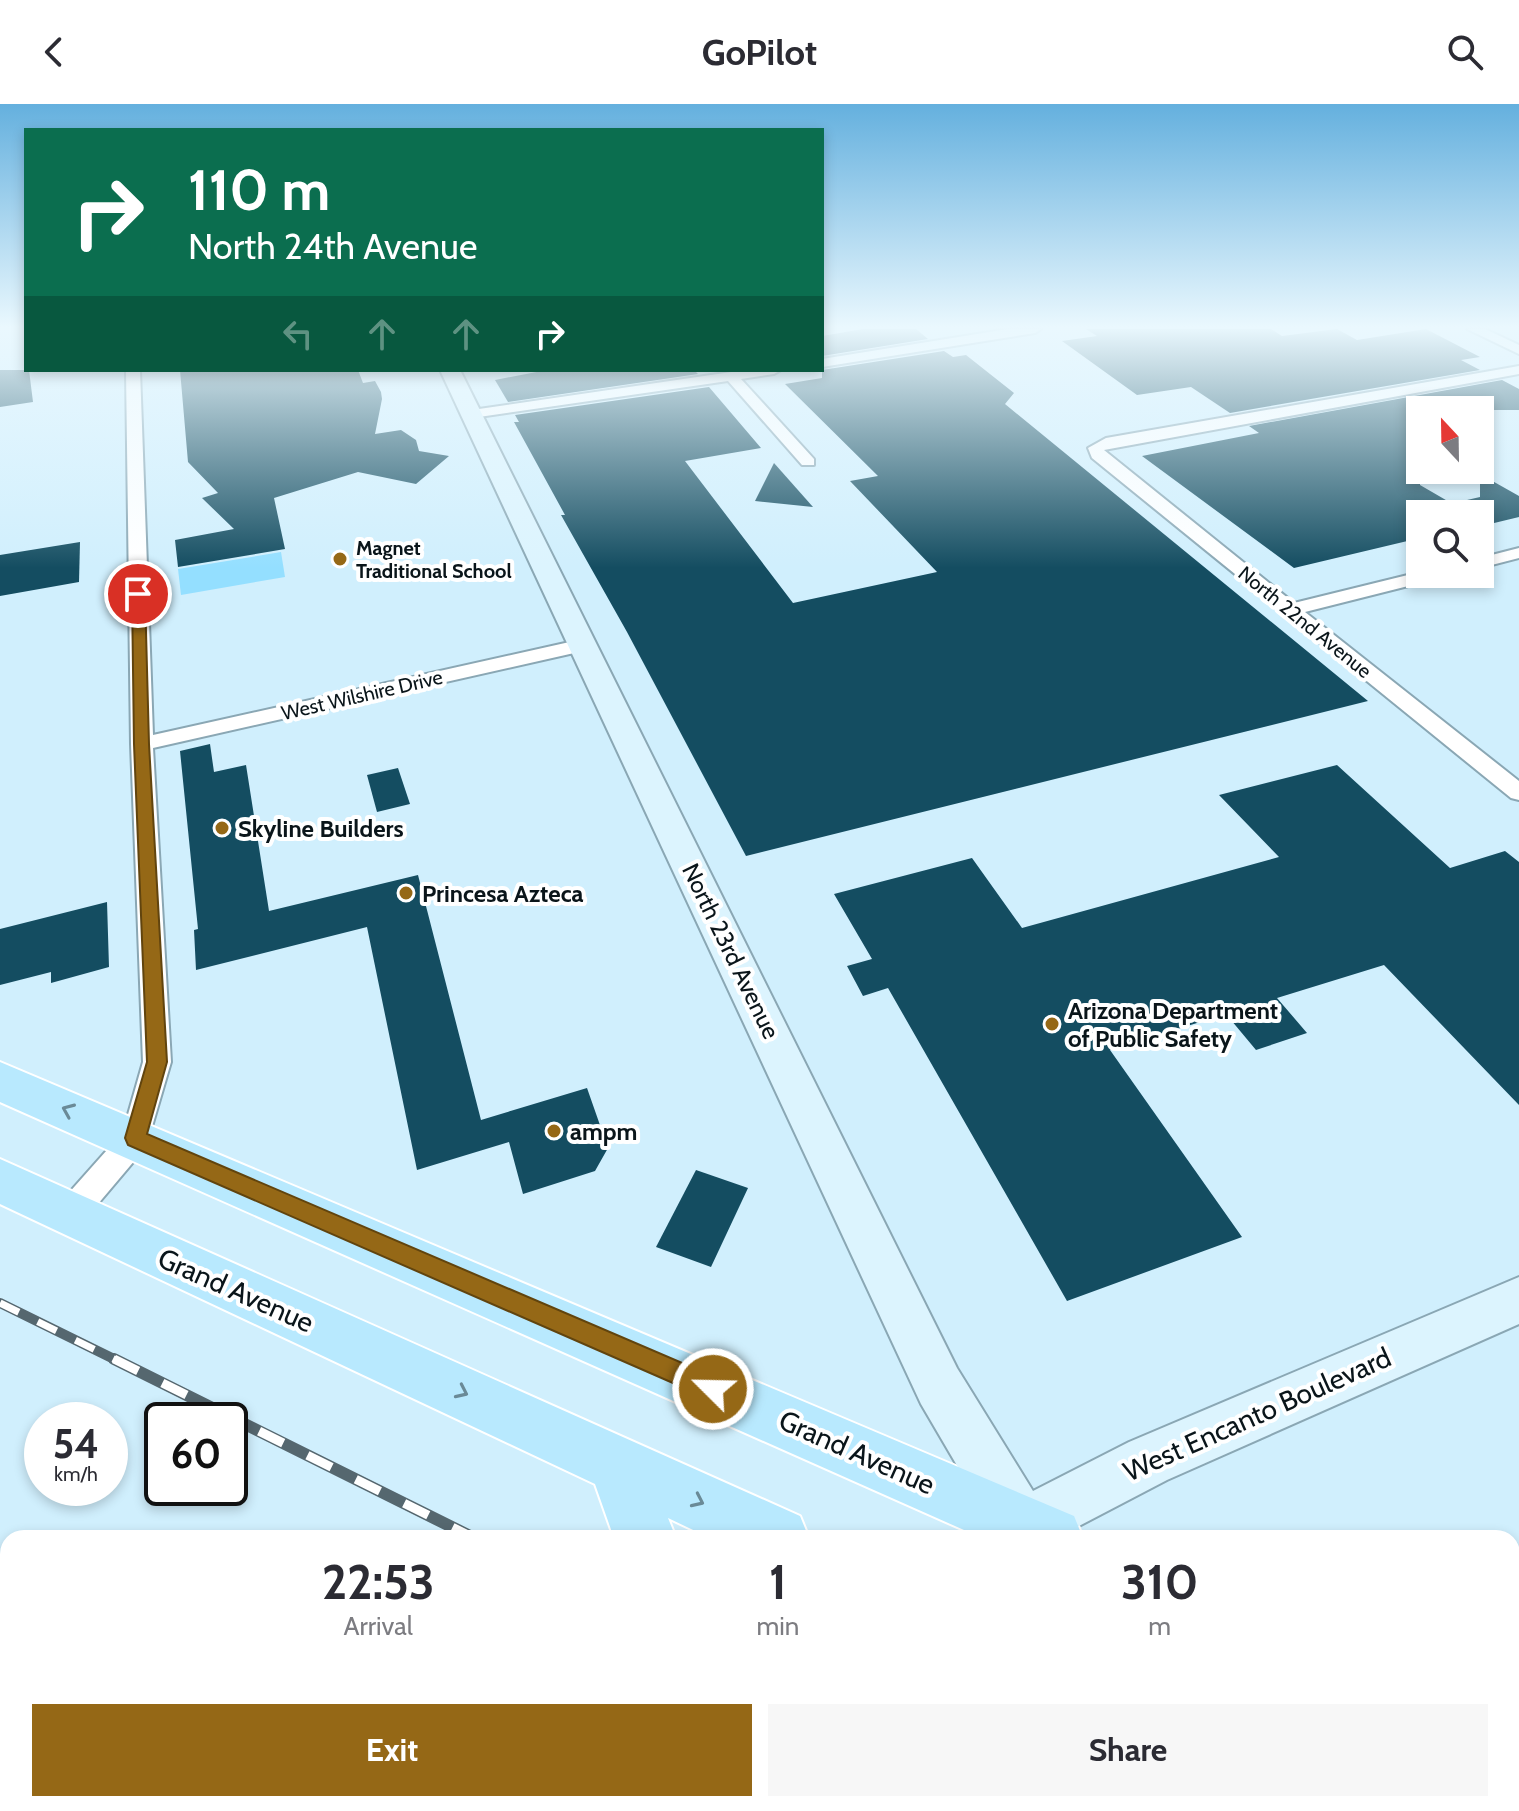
<!DOCTYPE html>
<style>
:root{--surface:#fff;--page:#f7f7f7;--text:#2b2b33;--muted:#7c7c81;--accent:#956816}
body{margin:0;font-family:Cabin,sans-serif;background:var(--page);color:var(--text);height:100vh;display:flex;flex-direction:column;font-size:30px;white-space:nowrap}
*{box-sizing:border-box;margin:0}
p{font-size:26px;color:var(--muted)}
.icon{flex:none;width:44px;height:44px;fill:none;stroke:currentColor;stroke-width:2;stroke-linecap:round;stroke-linejoin:round}
.map{position:relative;flex:1;overflow:hidden}
.panel{position:absolute;left:0px;top:1426px;width:1520px;height:282px;display:flex;flex-direction:column;background:var(--surface);border-radius:24px 24px 0 0;box-shadow:0 4px 12px #0003}
.panel>*{flex:none}
.top-card{position:absolute;left:24px;top:24px;width:800px;height:244px;border-radius:0px;box-shadow:0 4px 12px #0003;background:#0b6e4f;color:#fff;overflow:hidden}
.needle{width:52px;rotate:338deg}
.fabs{position:absolute;left:1406px;top:292px;display:grid;gap:16px}
.fabs a{display:grid;place-items:center;width:88px;height:88px;border-radius:0px;background:var(--surface);box-shadow:0 4px 12px #0003;font-size:40px}
.speed{position:absolute;left:24px;top:1298px;display:flex;gap:16px;font-size:40px;font-weight:700;text-align:center}
.speed>*{display:grid;place-content:center;width:104px;height:104px;border-radius:50%;background:var(--surface);box-shadow:0 4px 12px #0003;line-height:1}
.speed small{font-size:20px;font-weight:400}
.speed .limit{border:4px solid #111;border-radius:12px;background:#fff;color:#111}
.pin{position:absolute;display:grid;place-items:center;width:68px;height:68px;color:#fff;margin:-34px;border:4px solid #fff;border-radius:50%;box-shadow:0 2px 8px #0007}
.me{position:absolute;width:88px;margin:-44px;rotate:293deg;stroke-linejoin:round;filter:drop-shadow(0 0 6px #0008)}
.turn{display:flex;align-items:center;gap:28px;height:168px;padding:0 32px;font-size:36px}
.turn .icon{width:104px;height:104px;stroke-width:2.5}
.turn b{display:block;font-size:56px;line-height:68px}
.lanes{display:flex;align-items:center;height:76px;padding:0 32px;background:#0003;justify-content:center;gap:40px;direction:ltr}
.lanes .off{opacity:.35}
.eta{display:flex;justify-content:space-evenly;align-items:center;height:136px;text-align:center}
.eta b{font-size:48px;font-weight:800;line-height:56px}
.button{display:flex;gap:16px;margin-top:auto;padding:16px 32px}
.button a{flex:1;height:92px;border-radius:0px;background:var(--accent);color:#fff;font-size:32px;font-weight:800;line-height:92px;text-align:center}
.button a+a{background:var(--page);color:var(--text)}
header{display:flex;justify-content:space-between;align-items:center;height:104px;padding:0 32px;background:var(--surface);font-size:36px;font-weight:800}
.map>svg:first-child{display:block}
.green{fill:#94dfff}
.building{fill:#144d61}
.lines{fill:none;stroke-linecap:round;stroke-linejoin:round}
.street-casing{stroke:#8aa7b4;stroke-width:4}
.secondary-casing{stroke:#8aa7b4;stroke-width:4}
.primary-casing{stroke:#fff;stroke-width:4}
.street{fill:#fff;fill-rule:evenodd}
.secondary{fill:#dcf4fe;fill-rule:evenodd}
.primary{fill:#b8e9fe;fill-rule:evenodd}
.rail-far1-casing{stroke:#55676f;stroke-width:10}
.rail-casing{stroke:#55676f;stroke-width:12}
.rail-far1{stroke:#fff;stroke-width:7;stroke-dasharray:21;stroke-linecap:butt}
.rail{stroke:#fff;stroke-width:9;stroke-dasharray:27;stroke-linecap:butt}
.oneway{stroke:#6a8a97}
.route{fill:#956816;stroke:#61440e;stroke-width:2}
.poi-dot{fill:#956816;stroke:#fff;stroke-width:3}
.labels{text-anchor:middle;dominant-baseline:central;stroke-width:8;stroke-linejoin:round;paint-order:stroke}
.far-poi-label{font-size:20px;font-weight:bold;fill:#0a151a;stroke:#fff;text-anchor:start}
.far-street-label{font-size:20px;fill:#0a151a;stroke:#fff}
.poi-label{font-size:24px;font-weight:bold;fill:#0a151a;stroke:#fff;text-anchor:start}
.street-label{font-size:24px;fill:#0a151a;stroke:#fff}
.near-street-label{font-size:28px;fill:#0a151a;stroke:#fff}
</style>
<header><svg class="icon" aria-label="back" viewBox="0 0 24 24"><path d="M15 5l-7 7 7 7"/></svg>GoPilot<svg class="icon" aria-label="search" viewBox="0 0 24 24"><circle cx="10" cy="10" r="6"/><path d="M15 15l6 6"/></svg></header>
<div class="map">
<svg width="1519" height="1707" viewBox="0 0 1519 1707">
<rect width="100%" height="100%" fill="#d0effd"/>
<polygon class="green" points="281,448 285,473 181,491 178,465"/>
<g class="building">
<polygon points="863,225 916,225 928,235 822,252 822,232"/>
<polygon points="1086,225 1271,225 1282,232 1337,225 1357,236 1426,225 1480,253 1461,256 1480,266 1230,309 1191,283 1137,291 1062,237 1097,232"/>
<polygon points="944,247 953,253 966,251 1014,289 1005,300 1368,597 746,752 627,528 561,411 565,411 514,318 519,318 515,311 709,283 761,344 685,357 793,499 937,468 850,377 878,372 785,280 822,274 822,266"/>
<polygon points="0,266 29,266 33,298 0,303"/>
<polygon points="180,266 358,266 363,279 375,277 381,288 382,295 375,330 401,326 416,336 419,347 449,352 416,380 358,368 274,394 285,445 178,463 175,436 234,425 202,394 218,389 188,358"/>
<polygon points="547,266 694,266 698,270 508,298 495,276"/>
<polygon points="1502,276 1519,285 1519,306 1420,306 1420,381 1470,410 1420,410 1420,434 1294,464 1142,352 1259,329 1249,322"/>
<polygon points="774,359 813,403 755,397"/>
<polygon points="1480,370 1519,392 1519,413 1490,420 1480,414 1480,410 1473,410 1454,399 1480,393"/>
<polygon points="80,438 79,478 0,492 0,451"/>
<polygon points="210,640 214,668 246,661 269,807 418,771 481,1016 587,984 608,1044 595,1067 523,1090 509,1038 417,1066 367,823 196,866 194,826 198,825 180,647"/>
<polygon points="1337,661 1450,764 1505,747 1519,758 1519,1001 1384,861 1277,894 1307,929 1256,946 1226,910 1110,946 1242,1133 1067,1197 888,884 863,892 847,862 872,855 834,790 972,754 1022,824 1279,753 1219,691"/>
<polygon points="398,664 410,700 377,708 367,671"/>
<polygon points="107,798 109,863 51,879 51,868 0,881 0,825"/>
<polygon points="696,1066 748,1084 711,1163 656,1143"/>
</g>
<g class="lines">
<g class="street-casing">
<g id="street">
<polygon points="1008,225 1041,225 1035,229 822,263 822,255"/>
<polygon points="1467,225 1485,225 1519,241 1519,250"/>
<polygon points="1519,262 1519,270 1104,346 1294,499 1420,468 1443,470 1440,474 1305,508 1519,677 1519,696 1511,694 1092,354 1088,344 1106,334"/>
<polygon points="126,266 140,266 153,631 583,535 593,541 583,547 153,644 171,958 146,1043 81,1120 70,1124 59,1120 54,1110 59,1100 123,1028 143,958 131,640"/>
<polygon points="745,266 781,266 774,270 741,275 814,355 814,361 802,361 728,277 472,314 465,310 472,306"/>
<polygon points="1519,444 1519,454 1480,464 1480,454"/>
</g>
</g>
<g class="secondary-casing">
<g id="secondary">
<polygon points="440,266 460,266 957,1264 1033,1387 1129,1338 1519,1173 1519,1220 1167,1376 1056,1434 971,1434 979,1414 986,1411 921,1300"/>
<polygon points="430,1700 505,1700 502,1707 427,1707"/>
</g>
</g>
<g class="primary-casing">
<g id="primary">
<polygon points="0,958 1074,1412 1083,1434 982,1434 0,998"/>
<polygon points="0,1055 800,1412 809,1434 710,1434 668,1414 676,1434 614,1434 595,1380 0,1100"/>
<polygon points="1512,1602 1519,1605 1519,1673 1512,1670"/>
<polygon points="1315,1700 1397,1700 1400,1707 1318,1707"/>
</g>
</g>
<use href="#street" class="street"/>
<use href="#secondary" class="secondary"/>
<use href="#primary" class="primary"/>
<g class="rail-far1-casing">
<polyline id="rail-far1" points="0,1199 118,1257"/>
</g>
<g class="rail-casing">
<g id="rail">
<polyline points="114,1255 474,1434"/>
<polyline points="1009,1700 1023,1707"/>
</g>
</g>
<use href="#rail-far1" class="rail-far1"/>
<use href="#rail" class="rail"/>
</g>
<defs><path id="oneway-chevron" d="M-2-3.5L2.5 0L-2 3.5" fill="none" stroke-width="1.6" stroke-linecap="round" stroke-linejoin="round" transform="scale(2)"/></defs>
<g class="oneway">
<use href="#oneway-chevron" transform="translate(68 1006) rotate(-157)"/>
<use href="#oneway-chevron" transform="translate(462 1288) rotate(25)"/>
<use href="#oneway-chevron" transform="translate(698 1397) rotate(25)"/>
</g>
<linearGradient id="sky" x2="0" y2="1"><stop stop-color="#64b0de"/><stop offset="0.48" stop-color="#eaf8fe"/><stop offset="1" stop-color="#eaf8fe" stop-opacity="0"/></linearGradient>
<rect width="1519" height="464" fill="url(#sky)"/>
<polygon class="route" points="138,486 145,490 149,640 167,958 147,1030 722,1276 726,1285 722,1293 713,1297 705,1293 128,1041 125,1034 147,958 134,640 132,490"/>
<g class="poi-dot">
<circle cx="340" cy="455" r="8"/>
<circle cx="222" cy="724" r="8"/>
<circle cx="406" cy="789" r="8"/>
<circle cx="1052" cy="920" r="8"/>
<circle cx="554" cy="1027" r="8"/>
</g>
<g class="labels">
<g class="far-poi-label">
<text x="356" y="444">Magnet<tspan x="356" dy="23">Traditional School</tspan></text>
</g>
<g class="far-street-label">
<text transform="translate(1305 518) rotate(39)">North 22nd Avenue</text>
<text transform="translate(362 591) rotate(-13)">West Wilshire Drive</text>
</g>
<g class="poi-label">
<text x="238" y="724">Skyline Builders</text>
<text x="422" y="789">Princesa Azteca</text>
<text x="1068" y="906">Arizona Department<tspan x="1068" dy="28">of Public Safety</tspan></text>
<text x="570" y="1027">ampm</text>
</g>
<g class="street-label">
<text transform="translate(731 847) rotate(64)">North 23rd Avenue</text>
</g>
<g class="near-street-label">
<text transform="translate(236 1186) rotate(24)">Grand Avenue</text>
<text transform="translate(1257 1310) rotate(-24)">West Encanto Boulevard</text>
<text transform="translate(857 1348) rotate(24)">Grand Avenue</text>
</g>
</g>
</svg>
<div class="fabs">
<a><svg class="needle" viewBox="-14 -14 28 28"><path d="M0-13l5 13h-10z" fill="#e53935"/><path d="M0 13l5-13h-10z" fill="#7c7c81"/></svg></a>
<a><svg class="icon" aria-label="search" viewBox="0 0 24 24"><circle cx="10" cy="10" r="6"/><path d="M15 15l6 6"/></svg></a>
</div>
<div class="speed"><div>54<small>km/h</small></div><div class="limit">60</div></div>
<div class="pin" style="left:138px;top:490px;background:#d93025"><svg class="icon" aria-label="arrive" viewBox="0 0 24 24"><path d="M6 21V4h12l-3 4 3 4H6"/></svg></div>
<svg class="me" style="left:713px;top:1285px" viewBox="-20 -20 40 40"><circle r="17" fill="#956816" stroke="#fff" stroke-width="3"/><path d="M0-11L8 9 0 5-8 9z" fill="#fff"/></svg>
<div class="top-card">
<div class="turn"><svg class="icon" aria-label="right" viewBox="0 0 24 24"><path d="M7 20v-9h11M14 6l5 5-5 5"/></svg><div><b>110 m</b>North 24th Avenue</div></div>
<div class="lanes"><svg class="icon off" aria-label="left" viewBox="0 0 24 24"><path d="M17 20v-9H6M10 6l-5 5 5 5"/></svg><svg class="icon off" aria-label="ahead" viewBox="0 0 24 24"><path d="M12 20V5M6 11l6-6 6 6"/></svg><svg class="icon off" aria-label="ahead" viewBox="0 0 24 24"><path d="M12 20V5M6 11l6-6 6 6"/></svg><svg class="icon" aria-label="right" viewBox="0 0 24 24"><path d="M7 20v-9h11M14 6l5 5-5 5"/></svg></div>
</div>
<section class="panel">
<div class="eta">
<div><b>22:53</b><p>Arrival</p></div>
<div><b>1</b><p>min</p></div>
<div><b>310</b><p>m</p></div>
</div>
<div class="button"><a>Exit</a><a>Share</a></div>
</section>
</div>
